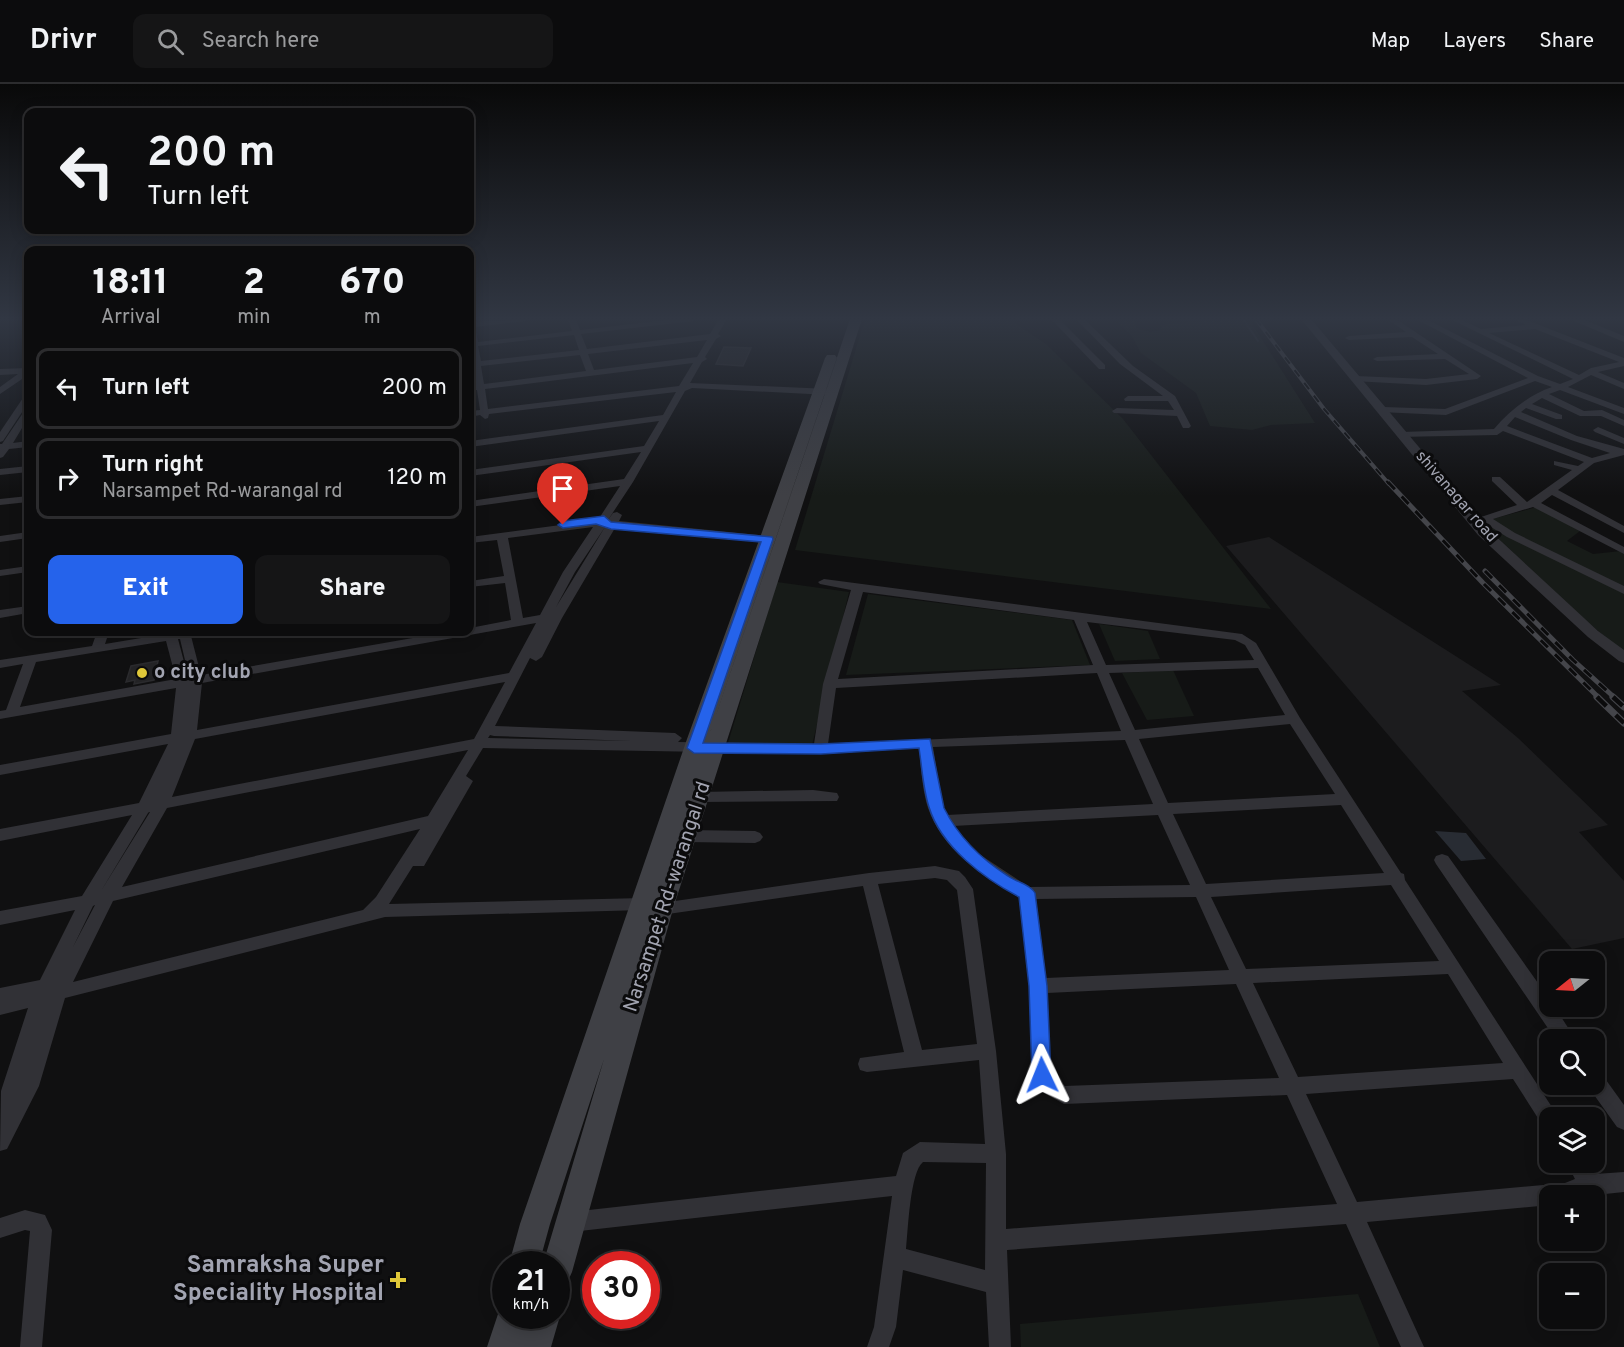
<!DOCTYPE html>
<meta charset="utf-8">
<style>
:root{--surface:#0c0c0d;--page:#151516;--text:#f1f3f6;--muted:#9a9b9d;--line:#2c2c2e;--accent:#2563eb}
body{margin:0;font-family:Overpass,sans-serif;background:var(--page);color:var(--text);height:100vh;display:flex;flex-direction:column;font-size:22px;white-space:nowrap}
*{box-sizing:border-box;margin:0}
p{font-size:20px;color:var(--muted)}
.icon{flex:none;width:33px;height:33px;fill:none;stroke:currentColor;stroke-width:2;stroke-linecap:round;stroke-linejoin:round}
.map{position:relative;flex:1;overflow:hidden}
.side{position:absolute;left:24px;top:162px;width:450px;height:390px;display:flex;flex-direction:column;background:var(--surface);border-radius:12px;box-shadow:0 3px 15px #0003,0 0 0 2px var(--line)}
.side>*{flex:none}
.guide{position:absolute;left:24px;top:24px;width:450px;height:126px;border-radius:12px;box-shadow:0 3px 15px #0003,0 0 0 2px var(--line);background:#0c0c0d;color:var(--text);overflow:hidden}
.needle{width:39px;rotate:252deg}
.fabs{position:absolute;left:1539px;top:867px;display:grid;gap:12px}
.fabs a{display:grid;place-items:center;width:66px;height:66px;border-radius:12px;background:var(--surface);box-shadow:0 3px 15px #0003,0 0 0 2px var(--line);font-size:30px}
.speed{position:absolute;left:492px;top:1167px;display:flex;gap:12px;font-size:30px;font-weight:700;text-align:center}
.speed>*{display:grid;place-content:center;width:78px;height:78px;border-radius:50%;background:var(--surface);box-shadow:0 3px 15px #0003,0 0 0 2px var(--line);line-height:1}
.speed small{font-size:15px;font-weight:400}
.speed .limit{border:9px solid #d22;background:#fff;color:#111}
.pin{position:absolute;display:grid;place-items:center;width:51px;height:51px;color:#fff;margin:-62px -26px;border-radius:50% 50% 50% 0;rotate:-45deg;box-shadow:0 0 6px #0007}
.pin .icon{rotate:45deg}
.me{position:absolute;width:66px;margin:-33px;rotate:358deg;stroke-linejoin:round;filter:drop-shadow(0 0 4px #0008)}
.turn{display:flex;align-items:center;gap:21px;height:126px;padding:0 24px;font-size:27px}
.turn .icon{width:78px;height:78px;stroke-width:2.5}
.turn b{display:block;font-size:42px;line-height:51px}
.eta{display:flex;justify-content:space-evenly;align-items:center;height:102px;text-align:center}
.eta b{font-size:36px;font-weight:800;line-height:42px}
.action{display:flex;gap:12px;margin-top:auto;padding:12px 24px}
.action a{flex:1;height:69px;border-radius:12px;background:var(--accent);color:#fff;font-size:24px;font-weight:800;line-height:69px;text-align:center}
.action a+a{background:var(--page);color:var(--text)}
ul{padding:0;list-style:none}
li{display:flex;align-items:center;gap:18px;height:81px;margin:0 12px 9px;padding:0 12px;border:3px solid var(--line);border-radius:12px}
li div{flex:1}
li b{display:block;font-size:22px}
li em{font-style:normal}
header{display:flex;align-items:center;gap:36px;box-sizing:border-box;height:84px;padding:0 30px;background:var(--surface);border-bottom:2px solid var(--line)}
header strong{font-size:28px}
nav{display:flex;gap:33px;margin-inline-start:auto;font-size:21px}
.search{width:420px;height:54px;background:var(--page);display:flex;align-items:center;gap:15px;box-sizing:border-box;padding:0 21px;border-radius:12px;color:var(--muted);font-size:22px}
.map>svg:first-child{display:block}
.built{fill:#1c1c1e}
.green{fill:#171b18}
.water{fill:#282c33}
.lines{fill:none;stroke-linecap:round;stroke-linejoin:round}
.stream{stroke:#282c33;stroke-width:2}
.building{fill:#232325;stroke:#2a2a2d;stroke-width:1.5}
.minor{fill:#313136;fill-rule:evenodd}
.tertiary{fill:#313136;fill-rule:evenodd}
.secondary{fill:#3f4045;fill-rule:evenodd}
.rail-far2-casing{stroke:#44454a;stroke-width:4}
.rail-far1-casing{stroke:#44454a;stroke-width:5}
.rail-casing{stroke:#44454a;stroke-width:7}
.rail-far2{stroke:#0b0b0c;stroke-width:2;stroke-dasharray:8;stroke-linecap:butt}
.rail-far1{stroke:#0b0b0c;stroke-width:3;stroke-dasharray:10;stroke-linecap:butt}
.rail{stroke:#0b0b0c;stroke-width:4.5;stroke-dasharray:13;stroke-linecap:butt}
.route{fill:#2563eb;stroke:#184099;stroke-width:1.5}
.poi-dot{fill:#e0c839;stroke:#0b0b0c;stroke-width:2}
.labels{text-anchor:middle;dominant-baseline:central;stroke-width:6;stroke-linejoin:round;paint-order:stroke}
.far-street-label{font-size:16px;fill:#a2a4b1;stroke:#0b0b0c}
.poi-label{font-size:20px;font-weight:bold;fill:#a2a4b1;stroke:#0b0b0c;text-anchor:start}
.street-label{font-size:20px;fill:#a2a4b1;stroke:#0b0b0c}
.near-poi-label{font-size:24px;font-weight:bold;fill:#a2a4b1;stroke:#0b0b0c;text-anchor:end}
</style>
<header>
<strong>Drivr</strong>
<div class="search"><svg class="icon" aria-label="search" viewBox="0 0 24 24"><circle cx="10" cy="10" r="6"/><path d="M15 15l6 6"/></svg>Search here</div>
<nav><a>Map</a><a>Layers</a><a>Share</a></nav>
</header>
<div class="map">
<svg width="1624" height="1263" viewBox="0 0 1624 1263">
<rect width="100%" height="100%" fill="#101011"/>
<polygon class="built" points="1269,453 1501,601 1462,607 1518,654 1608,741 1579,748 1624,797 1624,854 1572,865 1226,462"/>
<g class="green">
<polygon points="865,235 1009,235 1046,260 1123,335 1271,525 795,466"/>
<polygon points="1115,235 1134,235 1136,244 1150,248 1161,246 1161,242 1166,240 1202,238 1200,235 1249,235 1315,339 1271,341 1252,346 1210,342 1196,309 1141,269 1131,251"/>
<polygon points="1537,423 1580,447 1567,457 1593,470 1621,467 1624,469 1624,569 1576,528 1481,438"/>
<polygon points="777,498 849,508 812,661 727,662"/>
<polygon points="868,510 1072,536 1090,581 846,591"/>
<polygon points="1099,540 1148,547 1160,575 1115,577"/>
<polygon points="1173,586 1194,632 1147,636 1122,589"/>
<polygon points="1358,1210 1380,1263 1021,1263 1020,1240"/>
</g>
<polygon class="water" points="1435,747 1466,749 1486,775 1461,777"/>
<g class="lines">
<polyline class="stream" points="1243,235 1258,257"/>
</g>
<g class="building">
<polygon points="724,263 751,264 743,282 716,280"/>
<polygon points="158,577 154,596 134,600 135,596 126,598 131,582"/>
</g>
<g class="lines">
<g class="minor">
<path d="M470,235H474V238L529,235L525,237L475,243L478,258L572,247L568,235H576L580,246L675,235H698L694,237L581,250L587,265L710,250L719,235H727L718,250L721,252L716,255L705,273L707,275L702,278L690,299L829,305L833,308L829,311L692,304L685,307L633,398L608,436L613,429L617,428L622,431L619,437L768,452L773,455L768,458L615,444L562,534L542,573L536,577L530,574L495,642L675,649L682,654L678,658L814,660L823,600L851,506L820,500L818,498L824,495L1242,550L1256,559L1300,634L1401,789L1404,790L1405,796L1559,1034H1550V1045L1543,1042L1513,995L1306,1010L1357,1118L1565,1099L1575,1095L1566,1078H1588L1595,1090L1624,1088V1108L1586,1112H1550V1121L1367,1138L1424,1263H1401L1346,1140L1007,1166L1011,1263H989L986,1208L903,1186L896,1243L889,1263H867L874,1243L892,1112L571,1148L564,1145L561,1138L564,1131L571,1128L896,1092L903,1069L920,1058L985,1060L979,976L867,988L860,986L858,980L860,974L904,968L863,802L661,831L643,826L385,833L65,914L39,1002L7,1065L0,1067L1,1007L28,924L0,931V904L40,896L75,826L0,841V827L82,812L132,731L0,757V745L139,719L168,660L0,691V681L171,650L176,604L0,635V627L6,626L23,580L0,584V576L92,562L97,548H109L105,560L165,550V548H190L201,591L447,548H470V544L511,536L505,499L470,503V497L504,492L497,456L470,459V453L598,436L620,402L470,423V417L624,395L641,368L470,392V386L644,362L659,337L470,363V357L663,331L676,308L489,330L488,334L485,335L480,331L470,333V327L480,326L477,306H470V302L476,301L473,283H470V279L473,278L470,263ZM574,251L579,266L481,277L478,262ZM707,256L697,273L594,286L588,270ZM580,271L586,287L484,300L481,282ZM693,279L679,302L488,325L485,305ZM593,443L563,488L540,531L523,534L508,454ZM605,443L556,523L575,488ZM863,508L1074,536L1093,581L838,595ZM1087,538L1235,556L1245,561L1254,576L1106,581ZM536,539L509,589L197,646L202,599ZM178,555H180L189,593H188ZM166,557L176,595L20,623L36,578ZM1258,584L1285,631L1135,646L1109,589ZM1097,589L1121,647L828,660L836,604ZM505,598L474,655L172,713L195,655ZM1290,640L1335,710L1168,719L1139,655ZM490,651L494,652L632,657L488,654ZM1125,656L1153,720L947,731L943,724L933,663ZM483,664L821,670L919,664C921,684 922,705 928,724C942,765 982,793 1019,812L1029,902L1033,991L1044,1009L1064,1020L1287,1011L1337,1120L1006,1145V1070L996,967L973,805L965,793L959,787L935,782L869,789L661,819L643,814L389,820L413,782H424L473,697L466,692ZM468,666L428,732L122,803L167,724ZM1341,721L1384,789L1206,800L1173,730ZM149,728H150L101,807L148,729ZM1158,731L1190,801L1029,803L979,770L953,742ZM420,745L376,813L363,826L73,898L113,817ZM935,794L947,796L957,806L977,960L922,966L878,800ZM1391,801L1439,877L1246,885L1211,813ZM1196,813L1229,886L1046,894L1036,815ZM95,821L73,863L93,822ZM1448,890L1503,979L1298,993L1253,899ZM1236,900L1279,994L1065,1002L1051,990L1047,909ZM923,1078L986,1079L985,1186L906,1165C908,1147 910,1088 923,1078Z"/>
<polygon points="1051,235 1059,235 1105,281 1105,285 1099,285"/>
<polygon points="1076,235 1084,235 1133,282 1175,312 1191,342 1189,344 1183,344 1177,332 1114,329 1112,327 1117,324 1174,326 1168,317 1125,317 1124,315 1128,312 1163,312 1120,280"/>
<polygon points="1387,235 1396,235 1481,292 1477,295 1426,301 1353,297 1352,295 1356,292 1426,295 1469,290 1445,275 1377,277 1373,275 1377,273 1438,270 1412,253 1349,256 1345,254 1349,252 1406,248"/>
<path d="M1416,235H1426L1538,292L1560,300L1573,295L1450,235H1460L1481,245L1526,241L1513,235H1524L1624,274V282L1598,288L1624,299V305L1591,291L1568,303L1624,324V330L1560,306L1549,310L1584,327L1602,326L1624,336V342L1601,332H1580L1542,314L1532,320L1562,331V335H1556L1526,324L1521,328L1577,352L1624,365V371L1594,379L1558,406L1624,442V449L1552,411L1541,419L1624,463V470L1533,423L1493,435L1515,449L1624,502V510L1507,453L1483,438L1474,440L1469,437L1517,421L1492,397V393H1500L1527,418L1572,386L1554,381V377L1578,382L1584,378L1503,347L1497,351L1398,353V349L1401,348L1494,345C1509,327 1529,311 1552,303L1535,297L1446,331L1380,328V324L1383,323L1445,325L1528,294ZM1535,245L1619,278L1591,284L1579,291L1489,249ZM1515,333L1571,356L1610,369L1592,374L1507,342Z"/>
<polygon points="0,285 28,284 28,291 0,310 0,303 18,290 0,291"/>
<polygon points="28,310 28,319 3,357 0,358 0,348 25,311"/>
<polygon points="28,325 28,334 13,359 28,357 28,363 9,365 3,373 0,374 0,360 2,360 25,326"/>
<polygon points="1598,343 1624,354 1624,360 1595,348 1593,346"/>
<polygon points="28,382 28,388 0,391 0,385"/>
<polygon points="28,412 28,418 0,421 0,415"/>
<polygon points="28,448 28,454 0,458 0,452"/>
<polygon points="28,482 28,488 0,492 0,486"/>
<polygon points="28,522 28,529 0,534 0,526"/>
<polygon points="813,706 837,709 839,713 837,717 700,718 695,717 693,713 695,709 700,708"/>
<polygon points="686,746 755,747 760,749 763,753 760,757 755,759 686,758 681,756 678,752 681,748"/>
<polygon points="1442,770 1448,772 1550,916 1550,922 1554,922 1576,956 1556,956 1436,780 1434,776 1436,772"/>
<polygon points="1594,987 1601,989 1624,1021 1624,1046 1617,1043 1587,1001 1594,1000"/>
<polygon points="25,1126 45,1131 52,1146 42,1263 20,1263 30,1147 25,1146 0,1154 0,1134"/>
</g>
<g class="tertiary">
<polygon points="1301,235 1311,235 1488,445 1598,547 1624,566 1624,579 1619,577 1588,553 1478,451"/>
<polygon points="1569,235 1582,235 1624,252 1624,258"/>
</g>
<g class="secondary">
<polygon points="850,235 862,235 673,825 572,1188 567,1199 556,1203 556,1180 543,1180 604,975 550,1140 539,1180 509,1180 520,1140 687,655 825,274 827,271 835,271 837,274 689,711"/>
<polygon points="506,1219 506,1232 556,1232 556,1223 560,1232 551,1263 487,1263 501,1221"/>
</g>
<g class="rail-far2-casing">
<polyline id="rail-far2" points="1256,235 1324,325 1389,400"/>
</g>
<g class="rail-far1-casing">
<g id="rail-far1">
<polyline points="1388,398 1483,499 1599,614"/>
<polyline points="1485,487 1573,576 1615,614"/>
</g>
</g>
<g class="rail-casing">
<g id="rail">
<polyline points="1597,613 1624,639"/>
<polyline points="1613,613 1624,623"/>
</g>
</g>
<use href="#rail-far2" class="rail-far2"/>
<use href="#rail-far1" class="rail-far1"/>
<use href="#rail" class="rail"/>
</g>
<linearGradient id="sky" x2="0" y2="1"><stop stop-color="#090909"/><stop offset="0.57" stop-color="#313743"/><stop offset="1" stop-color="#313743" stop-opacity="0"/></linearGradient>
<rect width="1624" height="412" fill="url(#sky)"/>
<path class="route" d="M604,432L611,438L772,453L773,455L703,659L821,660L930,655L944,724C958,752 981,775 1008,792C1016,798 1030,800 1035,809L1047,902L1051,991L1048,997L1042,999L1035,997L1032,991L1029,902L1019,813C985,795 941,763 929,723C923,705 922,683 919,664L821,670L694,669L687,664L761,458L611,445L596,440L563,444L558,441L563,437Z"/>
<g class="poi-dot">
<circle cx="142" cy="589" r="6"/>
<path d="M395 1187h6v6h6v6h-6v6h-6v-6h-6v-6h6z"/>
</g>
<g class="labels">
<g class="far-street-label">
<text transform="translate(1456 413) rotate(49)">shivanagar road</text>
</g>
<g class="poi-label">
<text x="154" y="589">o city club</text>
</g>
<g class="street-label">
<text transform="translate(668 813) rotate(-72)">Narsampet Rd-warangal rd</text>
</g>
<g class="near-poi-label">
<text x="384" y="1182">Samraksha Super<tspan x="384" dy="28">Speciality Hospital</tspan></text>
</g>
</g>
</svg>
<div class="fabs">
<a><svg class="needle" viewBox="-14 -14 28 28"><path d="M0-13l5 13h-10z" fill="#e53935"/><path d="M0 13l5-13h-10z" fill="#9a9b9d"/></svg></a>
<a><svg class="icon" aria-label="search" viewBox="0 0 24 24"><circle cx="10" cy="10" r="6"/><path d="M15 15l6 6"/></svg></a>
<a><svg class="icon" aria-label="layers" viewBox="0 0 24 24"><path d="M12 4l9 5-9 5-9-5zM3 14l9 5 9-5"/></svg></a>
<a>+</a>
<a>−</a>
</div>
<div class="speed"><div>21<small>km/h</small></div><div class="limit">30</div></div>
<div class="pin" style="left:563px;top:441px;background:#d93025"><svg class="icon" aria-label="arrive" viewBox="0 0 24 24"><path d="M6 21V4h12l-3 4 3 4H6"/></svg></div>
<svg class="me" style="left:1042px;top:991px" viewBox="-20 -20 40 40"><path d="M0-17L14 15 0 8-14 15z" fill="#2563eb" stroke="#fff" stroke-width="4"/></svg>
<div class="guide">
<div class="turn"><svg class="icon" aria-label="left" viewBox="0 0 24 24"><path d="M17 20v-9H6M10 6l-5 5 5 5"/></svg><div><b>200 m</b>Turn left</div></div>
</div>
<section class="side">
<div class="eta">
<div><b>18:11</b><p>Arrival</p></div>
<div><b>2</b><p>min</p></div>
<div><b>670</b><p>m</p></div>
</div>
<ul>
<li><svg class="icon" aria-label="left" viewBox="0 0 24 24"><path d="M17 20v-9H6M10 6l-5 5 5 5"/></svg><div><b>Turn left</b></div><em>200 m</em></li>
<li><svg class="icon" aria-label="right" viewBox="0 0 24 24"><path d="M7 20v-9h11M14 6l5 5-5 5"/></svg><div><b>Turn right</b><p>Narsampet Rd-warangal rd</p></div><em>120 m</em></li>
</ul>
<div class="action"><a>Exit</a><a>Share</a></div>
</section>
</div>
